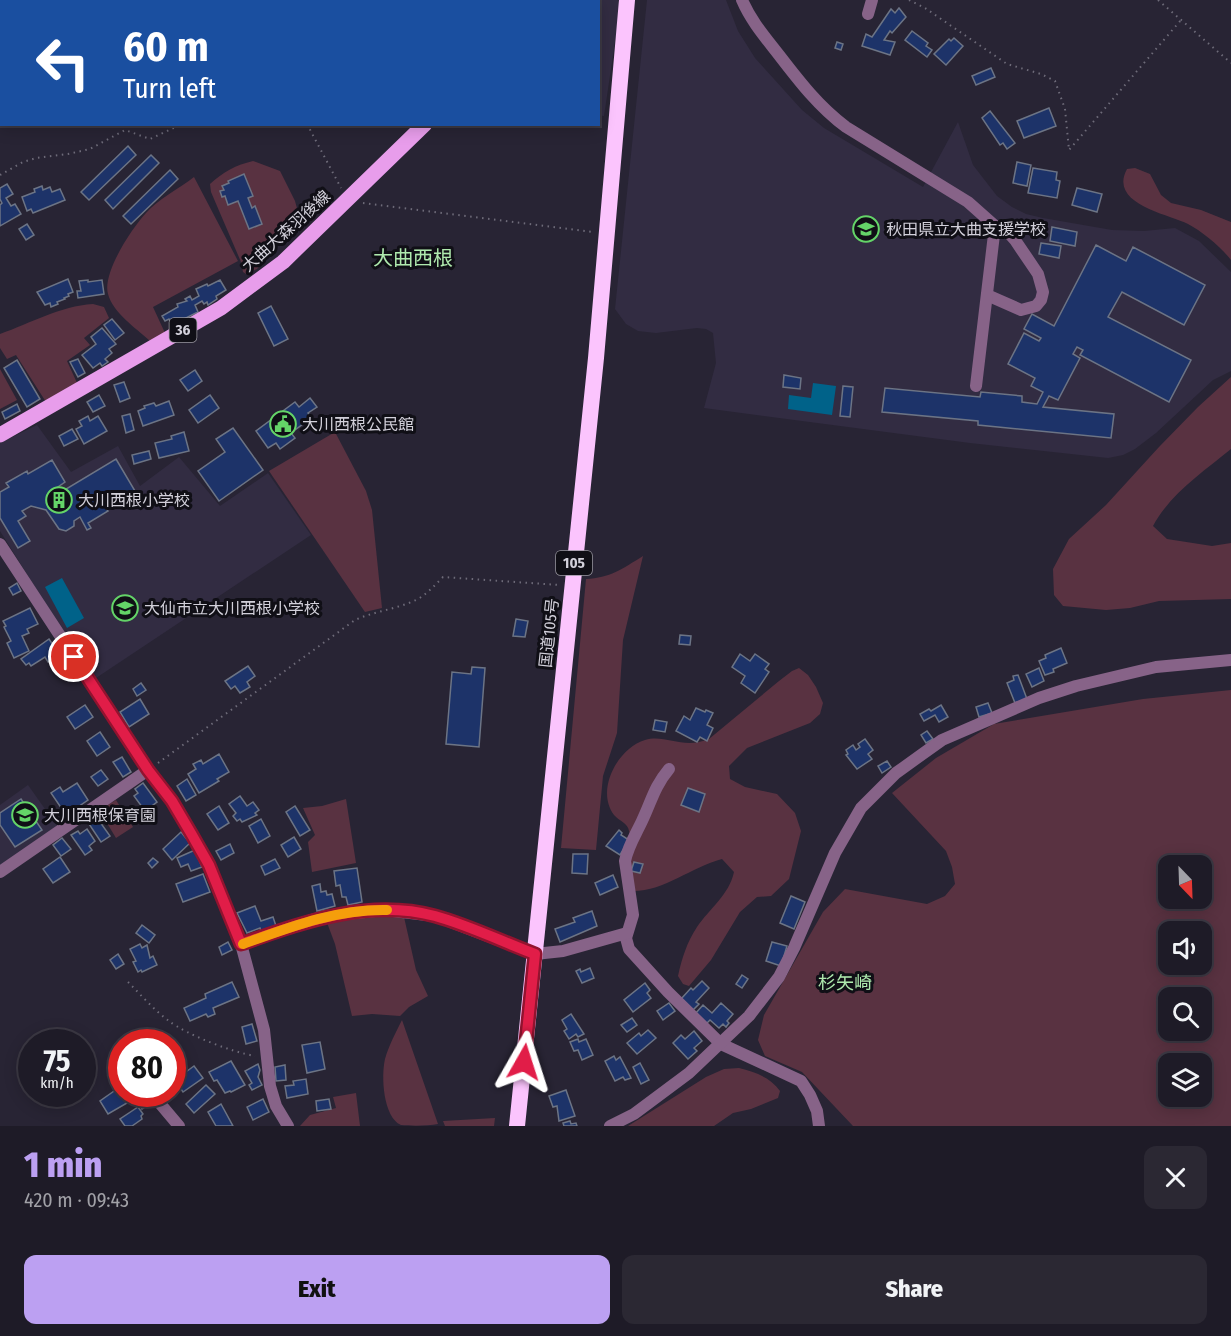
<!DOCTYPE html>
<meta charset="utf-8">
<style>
:root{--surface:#1e1b27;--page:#2b2833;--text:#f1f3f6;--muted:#a1a1a7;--line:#3c3944;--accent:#bca0f2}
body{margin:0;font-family:"Fira Sans Condensed","Noto Sans JP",sans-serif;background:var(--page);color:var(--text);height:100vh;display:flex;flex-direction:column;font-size:22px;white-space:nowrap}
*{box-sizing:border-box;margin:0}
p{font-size:20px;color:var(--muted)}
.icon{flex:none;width:33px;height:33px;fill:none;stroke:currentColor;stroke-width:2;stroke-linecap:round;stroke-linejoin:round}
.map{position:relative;height:1126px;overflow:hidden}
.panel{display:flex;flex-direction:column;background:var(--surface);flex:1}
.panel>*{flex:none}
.guide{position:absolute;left:0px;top:0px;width:600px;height:126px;box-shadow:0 3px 15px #0003,0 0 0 2px var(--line);background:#1a4fa0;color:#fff;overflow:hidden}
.needle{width:39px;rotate:157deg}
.tools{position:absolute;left:1158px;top:855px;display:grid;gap:12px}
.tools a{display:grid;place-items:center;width:54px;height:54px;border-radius:12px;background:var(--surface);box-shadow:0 3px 15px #0003,0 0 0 2px var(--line);font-size:30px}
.speed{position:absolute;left:18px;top:1029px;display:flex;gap:12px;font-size:30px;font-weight:700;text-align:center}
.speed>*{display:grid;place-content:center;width:78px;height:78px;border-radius:50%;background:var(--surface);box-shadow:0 3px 15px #0003,0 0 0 2px var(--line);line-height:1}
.speed small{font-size:15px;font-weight:400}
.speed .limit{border:9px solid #d22;background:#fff;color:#111}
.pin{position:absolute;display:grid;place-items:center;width:51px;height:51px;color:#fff;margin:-26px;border:3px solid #fff;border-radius:50%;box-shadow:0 2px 6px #0007}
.me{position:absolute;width:66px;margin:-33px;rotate:6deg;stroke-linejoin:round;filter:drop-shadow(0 0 4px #0008)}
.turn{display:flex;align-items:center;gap:21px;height:126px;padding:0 24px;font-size:27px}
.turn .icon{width:78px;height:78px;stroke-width:2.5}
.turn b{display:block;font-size:42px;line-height:51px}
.round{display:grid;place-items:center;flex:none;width:63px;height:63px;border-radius:12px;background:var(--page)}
.head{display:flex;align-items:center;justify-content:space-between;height:102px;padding:0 24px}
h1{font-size:36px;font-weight:800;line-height:45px;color:var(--accent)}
.action{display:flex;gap:12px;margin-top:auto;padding:12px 24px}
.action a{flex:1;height:69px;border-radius:12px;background:var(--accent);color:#111;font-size:24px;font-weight:800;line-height:69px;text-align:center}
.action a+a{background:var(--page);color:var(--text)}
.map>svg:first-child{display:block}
.built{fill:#322c42}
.green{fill:#593241;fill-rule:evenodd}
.water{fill:#006289}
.building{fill:#1d3369;stroke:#6c7485;stroke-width:1.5}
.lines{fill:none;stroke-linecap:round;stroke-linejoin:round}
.path{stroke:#6e6b79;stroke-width:2;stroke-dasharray:1.5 4.5;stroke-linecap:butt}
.minor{stroke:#876388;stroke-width:12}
.major{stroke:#e89deb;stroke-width:15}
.highway{stroke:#fbc4fd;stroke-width:16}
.route-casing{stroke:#92132f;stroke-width:15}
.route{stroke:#e11d48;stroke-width:10}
.slow{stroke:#f59e0b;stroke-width:10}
.labels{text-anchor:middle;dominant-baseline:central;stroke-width:6;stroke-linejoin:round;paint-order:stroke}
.shield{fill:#100f16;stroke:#98969f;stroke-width:1.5}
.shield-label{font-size:15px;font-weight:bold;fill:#d2d0da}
.poi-label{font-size:16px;fill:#d2d0da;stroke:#100f16;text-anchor:start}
.street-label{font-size:16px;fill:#d2d0da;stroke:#100f16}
.neighbourhood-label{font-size:18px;fill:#afeaae;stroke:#100f16}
.quarter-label{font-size:20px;fill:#afeaae;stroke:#100f16}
</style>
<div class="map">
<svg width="1231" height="1126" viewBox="0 0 1231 1126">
<rect width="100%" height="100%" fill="#282434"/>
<g class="built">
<polygon points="581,0 618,0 620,8 604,116 598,115 598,2 579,2"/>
<polygon points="647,0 726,0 738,31 755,58 802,110 824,128 923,187 958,122 973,165 997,196 1012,207 1026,214 1043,218 1112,230 1144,231 1175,228 1199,241 1231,272 1231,371 1213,380 1156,433 1135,449 1123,455 1108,458 970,443 704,408 716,363 713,333 706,329 697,328 656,333 638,331 626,324 615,309"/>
<polygon points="37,425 71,472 118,446 140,486 179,457 220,506 268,473 311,535 93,680 0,531 0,443"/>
<polygon points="28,785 57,826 0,866 0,805"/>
</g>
<g class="green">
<path d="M253,161L280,171L295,201L298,212L281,242L257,269L246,274L243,272L241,262L211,192L210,184C223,172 236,165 253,161Z"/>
<path d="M1135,168L1150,174L1161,195L1171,203L1201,210L1231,222V260C1221,247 1203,232 1188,224C1168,214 1108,204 1127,169Z"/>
<path d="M194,177L238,261L153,307L165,333L150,341C136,328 113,313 108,294C102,273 132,228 146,213C157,200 180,188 194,177Z"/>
<path d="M93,304L104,307L109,318L84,338L90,345L67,361L78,385L46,402L16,355L7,359L0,348V334C31,323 60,306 93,304Z"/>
<polygon points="0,369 17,400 0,409"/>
<path d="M1231,377V449C1203,472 1170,494 1153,526L1167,539L1212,546L1231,543V599L1159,601L1130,608L1106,610L1063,606L1054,595L1053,569L1069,539L1106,505L1159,447L1198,407Z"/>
<polygon points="335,432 366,491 372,510 382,608 365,612 269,471"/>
<path d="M643,556L623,640L617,733L603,776L596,850L561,848L586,579C610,578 622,569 643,556Z"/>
<path d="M799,668L808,675L816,687L823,703L820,714L810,723L747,748L729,766L730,779L745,787L777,794L795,813L801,831L789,879L771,896L757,897L740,912L711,960L689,986L683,984L678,976C682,958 687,942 697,927C710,908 729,895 734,872L722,859C691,867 665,891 633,891L627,887C628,871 633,846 629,831C628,823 619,821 614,815C595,790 618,748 645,740C666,734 683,750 709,739L779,681L792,671Z"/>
<path d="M1231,690V1126H853L802,1072L765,1056L758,1040L764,1015L823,912L845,889L927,904L945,896L955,884L952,867L946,851L892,793L936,758L994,724L1143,699ZM1168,866H1202V898H1168ZM1168,932H1202V964H1168ZM1168,998H1202V1030H1168ZM1168,1064H1202V1096H1168Z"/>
<polygon points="346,799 356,863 312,872 308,842 315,835 303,808 322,806"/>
<polygon points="116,800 133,827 116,838 99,810"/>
<polygon points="372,917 404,917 416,970 428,996 409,1007 400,1016 372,1014 352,1016 335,944 326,920"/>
<path d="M402,1020L438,1124C428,1126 411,1126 401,1125C383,1117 381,1076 385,1059C389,1045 396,1032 402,1020Z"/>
<path d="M739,1068C755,1072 770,1077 780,1091L778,1098L751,1109L733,1113L714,1126H628L706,1077L724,1069Z"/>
<polygon points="356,1093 360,1126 300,1126 310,1115 336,1108 333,1097"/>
<polygon points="495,1118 494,1126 445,1126 443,1121"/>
</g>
<g class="water">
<polygon points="813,383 836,386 832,415 788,409 789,395 811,398"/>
<polygon points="62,578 84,618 67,628 45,587"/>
</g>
<g class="building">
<polygon points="899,8 906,17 892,33 890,31 884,40 895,42 890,55 862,46 866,34 872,37 891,9 895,13"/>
<polygon points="912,31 928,43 926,46 932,50 927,57 905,40"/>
<polygon points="954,38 963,46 946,65 934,54 949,39 951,41"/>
<polygon points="837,42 843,44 841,50 835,48"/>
<polygon points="991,68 995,77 976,85 972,76"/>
<polygon points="1049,108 1056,126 1024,138 1017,121"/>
<polygon points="990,111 1015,143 1007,149 1003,143 1000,145 982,118"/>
<polygon points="128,146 136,155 89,200 81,192"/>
<polygon points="151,155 159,163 113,209 105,200"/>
<polygon points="1017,162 1031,165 1027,186 1013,183"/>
<polygon points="1033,168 1057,172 1056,180 1060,181 1057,198 1028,193"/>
<polygon points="170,170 178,179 131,224 123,216"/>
<polygon points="244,174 253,196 248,198 252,208 255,206 262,224 249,229 238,201 228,205 225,196 222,197 220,191 224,190 222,186 229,183 228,181"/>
<polygon points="7,184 13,194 6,198 11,206 15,204 21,214 0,226 0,205 2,203 0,199 0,188"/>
<polygon points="42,186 43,190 50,187 52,192 60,189 65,200 33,213 31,209 27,211 22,197 35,192 34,189"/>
<polygon points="1077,188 1102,194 1097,212 1072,205"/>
<polygon points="27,224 34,235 26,240 19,229"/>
<polygon points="1052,227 1077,232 1075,246 1050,241"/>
<polygon points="1041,243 1061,246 1059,258 1039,254"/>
<polygon points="1096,245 1126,261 1133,247 1205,285 1184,325 1122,292 1108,317 1191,360 1169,402 1080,355 1083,350 1077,347 1073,354 1080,358 1058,400 1049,396 1043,407 1114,414 1111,438 978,425 978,421 882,412 885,388 980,397 981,392 1022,396 1022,402 1037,404 1043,392 1031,386 1035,378 1008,364 1024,333 1039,341 1041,338 1024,329 1032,314 1054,326"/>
<polygon points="68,279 73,292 68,294 69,296 64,298 65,299 57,302 58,304 51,307 50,303 45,305 37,292"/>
<polygon points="88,280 88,282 102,280 104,294 78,298 77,291 81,291 79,281"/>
<polygon points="220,280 226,290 216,296 217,299 208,305 207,302 204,304 202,301 195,305 198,312 172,325 169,319 165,321 162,316 178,307 177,304 187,301 185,299 190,296 192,300 199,296 196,289 207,284 208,286"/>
<polygon points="271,306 288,339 274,346 258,313"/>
<polygon points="112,319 124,333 115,340 104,325"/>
<polygon points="102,328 116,344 109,349 112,353 105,359 108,362 102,366 100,363 93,368 82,355 96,344 91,337"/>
<polygon points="78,359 85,373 78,377 70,362"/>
<polygon points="17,360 40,399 27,407 4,368"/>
<polygon points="195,370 202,381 188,391 180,380"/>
<polygon points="784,375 801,378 800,389 783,387"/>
<polygon points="124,382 130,398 120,402 114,385"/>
<polygon points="843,386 853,387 850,417 840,416"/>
<polygon points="99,395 105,406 93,412 87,402"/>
<polygon points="210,395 219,408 198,423 189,410"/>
<polygon points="310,398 317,407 308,413 311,418 291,433 295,438 280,449 276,443 268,448 256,431 295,402 299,407"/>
<polygon points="169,401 174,415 143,426 138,411 145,408 144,406 154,403 156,406"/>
<polygon points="17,404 20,411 5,419 2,412"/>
<polygon points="130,414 134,430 126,433 122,416"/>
<polygon points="88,416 90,421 98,416 107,431 84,444 76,429 82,426 79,421"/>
<polygon points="233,428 263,470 219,501 198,471 225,452 216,439"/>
<polygon points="72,429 78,439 64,446 59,436"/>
<polygon points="184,432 189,451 159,458 155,443 172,439 171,436"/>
<polygon points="149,451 151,459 134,464 132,455"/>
<polygon points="116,459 135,491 106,508 108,511 88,523 91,528 87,530 80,517 74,521 74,526 66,531 59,529 46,510 31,506 22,511 26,516 18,521 30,541 18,548 0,518 0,492 9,487 6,483 27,471 28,474 52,460 65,482 55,489 58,494"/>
<polygon points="17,583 21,591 13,595 9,588"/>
<polygon points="30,608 38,624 27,629 29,633 22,636 29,651 14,658 7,643 11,641 4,627 6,626 3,621"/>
<polygon points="516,619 528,621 525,637 513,636"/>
<polygon points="680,635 691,636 690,645 679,644"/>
<polygon points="49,639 59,654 48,662 45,657 31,666 29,663 26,665 21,659"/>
<polygon points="1061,648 1067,663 1053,669 1054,672 1045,675 1039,661 1046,658 1045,655"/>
<polygon points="740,654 750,661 755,654 769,664 765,669 769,672 755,693 741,683 745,676 732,667"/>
<polygon points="248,666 255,676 247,682 250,687 240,693 235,686 231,689 225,681"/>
<polygon points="472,667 485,668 479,747 446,744 452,672 471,674"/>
<polygon points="1039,668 1044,681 1032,687 1026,674"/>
<polygon points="1018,675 1027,699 1015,703 1007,683 1014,680 1013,676"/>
<polygon points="141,683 146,690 137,696 133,689"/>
<polygon points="140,699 149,714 129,727 120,712"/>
<polygon points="988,703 992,713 979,717 976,707"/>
<polygon points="85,705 93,717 75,729 67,717"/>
<polygon points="941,705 948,717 939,722 935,715 924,721 920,714 929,709 931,711"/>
<polygon points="696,708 705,712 706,710 713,713 707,725 713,728 707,741 700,737 697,742 676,731 684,716 690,720"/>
<polygon points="655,720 667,722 665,732 653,730"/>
<polygon points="927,731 933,739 926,743 921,735"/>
<polygon points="100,732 110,747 97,756 87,741"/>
<polygon points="865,739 873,750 868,754 872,759 857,769 846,755 848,754 846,750 853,745 856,750 860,747 858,744"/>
<polygon points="219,754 229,772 217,779 219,781 199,793 188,774 196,769 193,764 201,760 203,764"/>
<polygon points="122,757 131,772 123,777 113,762"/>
<polygon points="887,761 891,767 882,773 878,766"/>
<polygon points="101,770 108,779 98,786 91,777"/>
<polygon points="187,779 196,795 186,801 177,786"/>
<polygon points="77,783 88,800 66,815 51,793 60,787 63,792"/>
<polygon points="143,783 157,802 145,811 134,796 138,793 135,789"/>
<polygon points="688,788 705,794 699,812 681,805"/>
<polygon points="240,796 247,806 253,802 259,810 255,813 257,815 242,822 240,819 237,821 233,816 236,813 229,804"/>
<polygon points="21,799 42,830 15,847 0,825 0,813"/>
<polygon points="219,806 229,823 218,830 207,814"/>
<polygon points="295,806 310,830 300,836 286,812"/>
<polygon points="134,808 141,818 135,822 128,812"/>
<polygon points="95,815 110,836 101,842 87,821"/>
<polygon points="261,819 270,836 258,843 249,826"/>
<polygon points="87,829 95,841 89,846 92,850 85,855 71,835 78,831 80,834"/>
<polygon points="619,830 622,833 621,835 629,840 620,855 606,846"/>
<polygon points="181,832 190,843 172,860 163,849"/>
<polygon points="294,837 301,849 288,857 281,845"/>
<polygon points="62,838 71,849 61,856 53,845"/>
<polygon points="230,844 234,853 221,860 216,851"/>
<polygon points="195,850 202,867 191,871 188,864 181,867 177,858"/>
<polygon points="573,854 588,854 587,874 572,873"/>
<polygon points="60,857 70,872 53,883 43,869"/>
<polygon points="153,858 158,862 152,868 148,863"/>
<polygon points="275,859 280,868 265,875 261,866"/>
<polygon points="634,862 643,864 640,873 631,871"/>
<polygon points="357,868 362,902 348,905 346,897 342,897 340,885 336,886 334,871"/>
<polygon points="203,874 210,892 183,902 176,884"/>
<polygon points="613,875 618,887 600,895 595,883"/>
<polygon points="320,884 321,892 326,891 327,895 332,894 335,906 317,911 312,886"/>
<polygon points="791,896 805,902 794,929 780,923"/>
<polygon points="255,906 261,921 273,917 276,926 261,931 260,928 247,933 237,913"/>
<polygon points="592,911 597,926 560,942 555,929 575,922 573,918"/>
<polygon points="142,925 155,935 149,943 136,933"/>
<polygon points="228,942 232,950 222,955 219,947"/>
<polygon points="772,942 787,946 781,966 766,961"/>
<polygon points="140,944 142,948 147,945 150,958 153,956 157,965 142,972 141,970 138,972 133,962 136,961 130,949"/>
<polygon points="118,954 124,964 116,969 110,960"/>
<polygon points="590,968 594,978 582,983 576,971 580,969 581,972"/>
<polygon points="742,975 748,979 742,988 736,984"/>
<polygon points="702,981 709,988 696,1002 699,1004 693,1010 681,999 691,988 693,990"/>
<polygon points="232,982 239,997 213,1008 215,1014 208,1017 206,1014 190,1021 184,1008 206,998 205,994"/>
<polygon points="645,983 650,990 647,993 651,998 633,1012 624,1000"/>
<polygon points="669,1003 675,1011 663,1020 657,1011"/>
<polygon points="721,1003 733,1014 727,1021 729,1023 726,1027 723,1024 719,1028 710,1020 706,1024 695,1014 703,1005 712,1013"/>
<polygon points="571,1014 584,1034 578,1037 576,1034 569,1039 564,1031 567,1029 562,1020"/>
<polygon points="632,1018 637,1025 627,1032 621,1025"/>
<polygon points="252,1024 257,1041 246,1044 242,1027"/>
<polygon points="648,1030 656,1038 637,1054 627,1043 639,1033 641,1036"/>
<polygon points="694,1031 702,1041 694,1048 697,1051 688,1059 673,1043 681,1035 685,1039"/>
<polygon points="578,1039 579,1042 586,1039 593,1055 582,1060 578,1050 574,1051 570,1042"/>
<polygon points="320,1042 325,1069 307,1073 302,1045"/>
<polygon points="173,1044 181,1056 172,1062 172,1045"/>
<polygon points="614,1056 616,1060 620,1057 631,1078 625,1080 623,1077 615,1081 605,1061"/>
<polygon points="231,1061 245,1085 231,1092 230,1091 225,1093 217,1080 214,1081 209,1072"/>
<polygon points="640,1063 649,1080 641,1084 633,1067"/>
<polygon points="258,1064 260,1070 258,1077 262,1085 252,1090 249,1085 252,1083 245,1071"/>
<polygon points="285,1065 286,1080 276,1081 275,1067"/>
<polygon points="194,1066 203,1078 183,1092 181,1089 171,1096 169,1094 172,1094 172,1087 178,1083 175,1080"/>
<polygon points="306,1079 308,1094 287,1098 285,1086 294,1085 293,1081"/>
<polygon points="206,1085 215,1094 194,1113 186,1104"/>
<polygon points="117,1089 127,1103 108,1114 100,1101"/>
<polygon points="566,1090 575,1116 559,1121 557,1106 553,1107 549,1096"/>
<polygon points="145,1094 152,1103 142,1109 136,1100"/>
<polygon points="263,1099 269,1112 253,1120 247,1107"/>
<polygon points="329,1099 331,1109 317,1111 316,1101"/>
<polygon points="221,1104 233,1126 216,1126 208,1112"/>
<polygon points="138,1107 143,1114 141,1116 142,1119 132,1126 125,1126 120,1119"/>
<polygon points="570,1121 571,1124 576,1123 577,1126 564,1126 563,1123"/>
</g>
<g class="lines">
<g class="path">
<polyline points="243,0 244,2"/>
<polyline points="909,0 925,8 1007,64 1041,74 1055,81 1065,109 1069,150 1181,20"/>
<polyline points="1158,0 1231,63"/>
<polyline points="423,2 426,0"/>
<polyline points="307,124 341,188"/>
<polyline points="0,175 23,162 36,158 68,154 90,149 125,130 150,139 182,124"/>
<polyline points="363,203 593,232"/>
<path d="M158,763L355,620C375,611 398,609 418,599C428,593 435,585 443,577L559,585"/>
<path d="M128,982C141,995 154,1010 169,1021C187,1035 232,1052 255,1056"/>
</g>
<g class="minor">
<path d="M742,0C751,21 765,37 779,55C799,81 819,107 846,127L968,202L995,226L1007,231L1015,240L1038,274L1043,292L1041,300L1036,306L1021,310L987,295"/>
<polyline points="868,14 872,0"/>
<polyline points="976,386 995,226"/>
<polyline points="0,544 148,770 172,801 209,865 241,944 264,1030 270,1086 276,1106 288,1126"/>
<path d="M669,769C654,787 652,800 642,821C636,834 628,846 625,861L633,915L626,938L629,949L668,992L721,1044L801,1081L810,1095L817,1111L819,1126"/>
<polyline points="0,872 148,770"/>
<polyline points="241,944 295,925 325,916 385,910 435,916 535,954 563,951 627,933"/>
<polyline points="152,1094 179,1126"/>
<polyline points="610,1126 634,1114 689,1073 749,1016 779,977 794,948 835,853 861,808 896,773 942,740 1039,698 1076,686 1156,667 1231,660"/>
</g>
<g class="major">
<polyline points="552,2 554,0"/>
<polyline points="0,435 221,308 283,262 425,124"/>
</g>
<polyline class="highway" points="517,1126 596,358 627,0"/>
</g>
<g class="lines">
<g class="route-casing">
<path id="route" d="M74,657L148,770L172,801L192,835L209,865L241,944C304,922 368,898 435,916C468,925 503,942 535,954L524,1062"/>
</g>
<use href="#route" class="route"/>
<path class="slow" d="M243,944C290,927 336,909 387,910"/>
</g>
<defs>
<g id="school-ring" transform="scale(1.35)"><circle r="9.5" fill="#100f16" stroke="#64d468" stroke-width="1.5"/><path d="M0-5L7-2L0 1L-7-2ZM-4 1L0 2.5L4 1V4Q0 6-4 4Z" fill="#64d468"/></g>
<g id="civic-ring" transform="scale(1.35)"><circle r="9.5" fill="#100f16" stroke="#64d468" stroke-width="1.5"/><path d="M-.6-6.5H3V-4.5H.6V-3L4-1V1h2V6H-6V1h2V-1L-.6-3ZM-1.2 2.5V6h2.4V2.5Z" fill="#64d468"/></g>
<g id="building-ring" transform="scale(1.35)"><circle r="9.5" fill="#100f16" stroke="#64d468" stroke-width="1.5"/><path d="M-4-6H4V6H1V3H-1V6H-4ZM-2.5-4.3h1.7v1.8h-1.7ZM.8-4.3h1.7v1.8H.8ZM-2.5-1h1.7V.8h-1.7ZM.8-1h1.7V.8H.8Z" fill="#64d468"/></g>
</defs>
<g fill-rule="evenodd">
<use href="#school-ring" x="866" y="229"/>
<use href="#civic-ring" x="283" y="424"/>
<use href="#building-ring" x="59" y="500"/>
<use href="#school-ring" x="125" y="608"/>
<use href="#school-ring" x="25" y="815"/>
</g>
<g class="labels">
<g class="shield">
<rect x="169.5" y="318" width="27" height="24" rx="4.5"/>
<rect x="556" y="551" width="36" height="24" rx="4.5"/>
</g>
<g class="shield-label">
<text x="183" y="330">36</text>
<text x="574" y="563">105</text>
</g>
<g class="poi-label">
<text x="886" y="229">秋田県立大曲支援学校</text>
<text x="302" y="424">大川西根公民館</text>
<text x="78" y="500">大川西根小学校</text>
<text x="144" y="608">大仙市立大川西根小学校</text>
<text x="44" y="815">大川西根保育園</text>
</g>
<g class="street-label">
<text transform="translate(286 231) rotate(-42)">大曲大森羽後線</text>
<text transform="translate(549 633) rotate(-84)">国道105号</text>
</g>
<g class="neighbourhood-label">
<text x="845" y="983">杉矢崎</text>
</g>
<g class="quarter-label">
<text x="413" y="258">大曲西根</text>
</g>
</g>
</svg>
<div class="tools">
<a><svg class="needle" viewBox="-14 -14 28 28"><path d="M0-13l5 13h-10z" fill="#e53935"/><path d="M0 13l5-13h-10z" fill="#a1a1a7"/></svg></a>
<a><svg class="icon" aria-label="sound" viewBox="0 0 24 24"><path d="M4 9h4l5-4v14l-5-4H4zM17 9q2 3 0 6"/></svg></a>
<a><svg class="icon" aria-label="search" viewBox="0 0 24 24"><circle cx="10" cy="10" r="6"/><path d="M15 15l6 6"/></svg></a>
<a><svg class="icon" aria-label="layers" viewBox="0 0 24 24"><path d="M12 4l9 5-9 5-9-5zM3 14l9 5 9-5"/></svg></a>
</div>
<div class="speed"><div>75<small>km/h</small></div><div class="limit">80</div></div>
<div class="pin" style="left:74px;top:657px;background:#d93025"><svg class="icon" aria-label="arrive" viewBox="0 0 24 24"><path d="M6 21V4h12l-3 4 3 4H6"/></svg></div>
<svg class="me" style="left:524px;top:1062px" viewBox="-20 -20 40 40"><path d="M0-17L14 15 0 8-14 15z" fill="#e11d48" stroke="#fff" stroke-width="4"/></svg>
<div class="guide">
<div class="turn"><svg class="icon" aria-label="left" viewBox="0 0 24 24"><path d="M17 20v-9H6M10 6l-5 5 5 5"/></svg><div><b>60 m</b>Turn left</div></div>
</div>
</div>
<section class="panel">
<div class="head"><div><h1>1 min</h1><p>420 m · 09:43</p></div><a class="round"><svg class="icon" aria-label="close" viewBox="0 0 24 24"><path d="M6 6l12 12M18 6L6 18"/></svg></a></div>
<div class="action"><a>Exit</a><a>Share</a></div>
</section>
